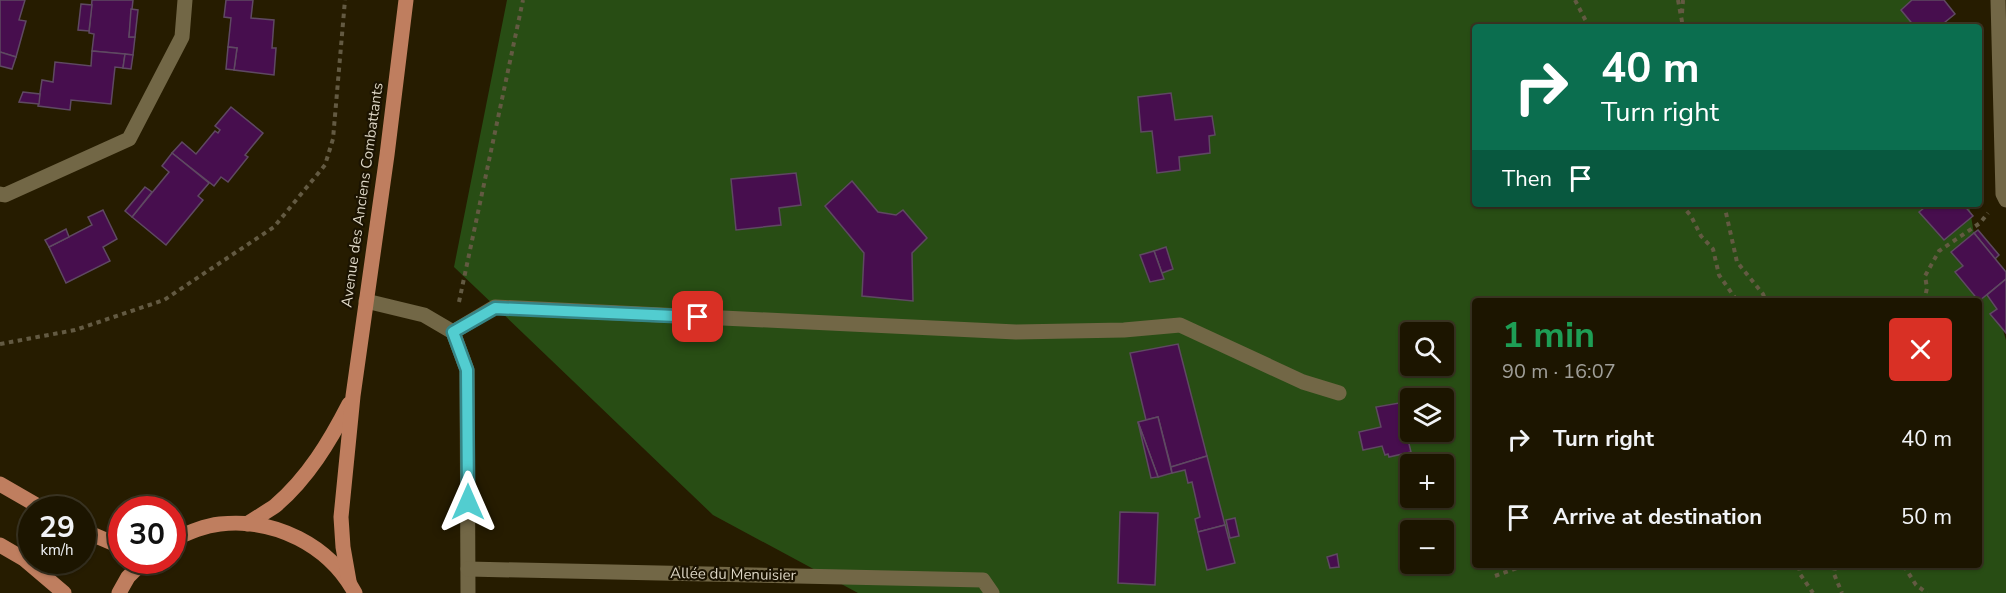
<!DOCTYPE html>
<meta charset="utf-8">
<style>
:root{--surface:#1c1500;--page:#251e0a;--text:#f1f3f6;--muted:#a09f99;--line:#3a3422}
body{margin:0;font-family:"Nunito Sans",sans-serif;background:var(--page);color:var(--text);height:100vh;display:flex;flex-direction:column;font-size:22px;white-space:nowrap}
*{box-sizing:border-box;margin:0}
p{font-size:20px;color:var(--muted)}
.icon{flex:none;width:33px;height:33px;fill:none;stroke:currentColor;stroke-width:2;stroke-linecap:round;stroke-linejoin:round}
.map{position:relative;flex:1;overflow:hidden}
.sheet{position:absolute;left:1472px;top:298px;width:510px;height:270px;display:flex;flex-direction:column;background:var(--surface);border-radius:6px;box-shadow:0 2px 4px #0004,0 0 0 2px var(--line)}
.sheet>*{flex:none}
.hud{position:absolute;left:1472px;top:24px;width:510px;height:183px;border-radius:6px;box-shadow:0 2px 4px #0004,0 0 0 2px var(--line);background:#0b6e4f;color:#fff;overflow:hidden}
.tools{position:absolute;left:1400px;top:322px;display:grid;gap:12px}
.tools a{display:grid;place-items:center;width:54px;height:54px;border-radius:6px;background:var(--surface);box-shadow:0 2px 4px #0004,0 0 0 2px var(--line);font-size:30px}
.speed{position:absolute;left:18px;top:496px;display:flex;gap:12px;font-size:30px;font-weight:700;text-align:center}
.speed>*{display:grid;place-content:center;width:78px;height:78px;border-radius:50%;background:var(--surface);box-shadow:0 2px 4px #0004,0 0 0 2px var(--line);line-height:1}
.speed small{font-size:15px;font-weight:400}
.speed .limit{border:9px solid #d22;background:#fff;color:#111}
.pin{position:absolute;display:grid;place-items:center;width:51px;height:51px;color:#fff;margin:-26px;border-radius:12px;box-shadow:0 3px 9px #0006}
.me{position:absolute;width:66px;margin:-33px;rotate:0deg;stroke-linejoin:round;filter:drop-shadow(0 0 4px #0008)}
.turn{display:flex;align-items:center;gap:21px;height:126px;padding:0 30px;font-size:27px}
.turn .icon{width:78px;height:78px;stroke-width:2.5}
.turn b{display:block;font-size:42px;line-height:51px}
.then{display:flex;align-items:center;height:57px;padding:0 30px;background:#0003;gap:12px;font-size:22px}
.round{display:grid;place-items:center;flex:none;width:63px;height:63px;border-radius:6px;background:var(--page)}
.overview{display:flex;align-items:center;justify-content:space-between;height:102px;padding:0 30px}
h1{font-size:36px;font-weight:700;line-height:45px;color:#1e9e55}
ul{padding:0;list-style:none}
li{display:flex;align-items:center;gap:18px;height:78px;padding:0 30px}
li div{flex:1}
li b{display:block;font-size:22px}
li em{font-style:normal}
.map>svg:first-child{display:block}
.forest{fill:#284d14;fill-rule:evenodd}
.building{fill:#470e4e;stroke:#5f4962;stroke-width:1.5}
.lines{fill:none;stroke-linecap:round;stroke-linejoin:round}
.path{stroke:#635a42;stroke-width:4;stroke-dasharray:4.5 4.5;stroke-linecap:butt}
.minor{stroke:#726746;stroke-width:15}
.major{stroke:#bf7e5f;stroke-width:15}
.route-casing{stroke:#358587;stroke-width:15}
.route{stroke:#52cdd0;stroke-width:10}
.labels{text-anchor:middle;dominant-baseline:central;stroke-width:4.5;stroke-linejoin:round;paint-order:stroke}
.street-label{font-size:15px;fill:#ddd6c5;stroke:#1b1300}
</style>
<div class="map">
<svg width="2006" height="593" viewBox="0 0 2006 593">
<rect width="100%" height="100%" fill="#261c00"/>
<path class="forest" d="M507,0H1936L1941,27H1474V204H1969L1974,234L2006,340V593H858L713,515L454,267ZM1474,302H1978V566H1474ZM1410,333H1443V366H1410ZM1410,399H1443V432H1410ZM1410,465H1443V498H1410ZM1410,531H1443V564H1410Z"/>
<g class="building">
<polygon points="0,0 25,0 19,20 26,21 16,57 0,52"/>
<polygon points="92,0 133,0 129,37 135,37 133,55 92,51 94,34 89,33"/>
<polygon points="226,0 253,0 251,18 274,20 272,48 276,48 274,75 234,70 237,48 228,47 231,18 224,17"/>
<polygon points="1912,0 1944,0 1955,14 1939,27 1915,27 1901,10"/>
<polygon points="81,4 92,5 89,31 78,30"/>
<polygon points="131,9 138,10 135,37 129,37"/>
<polygon points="228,47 237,48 234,70 226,69"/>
<polygon points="92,51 125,54 123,68 115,67 111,104 71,100 70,110 38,106 42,80 53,82 55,62 91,66"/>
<polygon points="0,52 16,57 12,69 0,66"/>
<polygon points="125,54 133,55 131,69 123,68"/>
<polygon points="23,92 40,94 39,104 19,102"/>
<polygon points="1171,93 1175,120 1212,116 1215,135 1209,136 1210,153 1179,157 1180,170 1157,173 1152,131 1141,132 1138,97"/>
<polygon points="231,107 263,133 245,155 248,157 228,182 221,177 214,186 172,153 182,142 196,154 215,131 218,133 220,130 215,126"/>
<polygon points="172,153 209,183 198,196 203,200 166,245 132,217 169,172 162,166"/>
<polygon points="796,173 801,205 779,208 781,225 736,230 731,179"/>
<polygon points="852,181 878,212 896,215 903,210 927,238 912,253 913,301 862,296 864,253 825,206"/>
<polygon points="145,187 152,192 132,217 125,211"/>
<polygon points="1929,204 1963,204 1973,216 1944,240 1919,212"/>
<polygon points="103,210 117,239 103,247 110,261 66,283 49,247 92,225 88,217"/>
<polygon points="66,229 69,237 49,247 45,240"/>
<polygon points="1978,230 1999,255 1995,259 1974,233"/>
<polygon points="1974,233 2006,272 2006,279 1979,301 1955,272 1963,266 1951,252"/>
<polygon points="1166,247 1173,269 1162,273 1154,251"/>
<polygon points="1154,251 1164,279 1150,282 1140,255"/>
<polygon points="2006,279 2006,333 1990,314 1997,309 1987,295"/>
<polygon points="1178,344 1207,456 1171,467 1158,417 1146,420 1130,353"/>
<polygon points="1399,403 1411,452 1389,457 1388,454 1385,455 1382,446 1363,450 1359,432 1381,427 1376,407"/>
<polygon points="1158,417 1172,473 1158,477 1138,422"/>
<polygon points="1138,422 1158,477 1151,478"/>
<polygon points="1207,456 1225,525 1198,532 1195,519 1200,517 1192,482 1188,483 1185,470 1172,473 1171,467"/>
<polygon points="1120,512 1158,513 1155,585 1118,583"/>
<polygon points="1235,518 1239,536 1230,538 1226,520"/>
<polygon points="1225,525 1235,563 1207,570 1198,532"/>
<polygon points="1337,554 1339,567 1330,568 1327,557"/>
</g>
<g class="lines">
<g class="path">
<polyline points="1575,0 1589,27"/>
<polyline points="1678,0 1683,27"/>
<polyline points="1682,13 1683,0"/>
<polyline points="1681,204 1691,216 1701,236 1713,249 1719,275 1738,302"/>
<polyline points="1724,204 1737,262 1763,294 1766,302"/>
<polyline points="459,302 523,0"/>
<polyline points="1924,302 1927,288 1925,276 1939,251 1980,223 1988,213"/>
<polyline points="0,344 75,330 164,300 274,227 325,165 333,139 345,0"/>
<polyline points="1799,566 1800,574 1813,593"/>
<polyline points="1835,566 1834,574 1842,593"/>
<polyline points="1904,566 1916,585 1927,593"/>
<polyline points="1495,576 1523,566"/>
</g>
<g class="minor">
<polyline points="1998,0 2003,194 2006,200"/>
<polyline points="0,194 5,195 129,139 182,37 185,0"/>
<polyline points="366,301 424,315 453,332 467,370 468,593"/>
<polyline points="453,332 495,307 1016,332 1124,330 1180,325 1303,382 1339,393"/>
<polyline points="468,569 983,580 992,593"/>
</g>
<g class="major">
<polyline points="0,484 45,510"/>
<path d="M247,524C256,518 266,512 275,506C308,478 330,441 349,404"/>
<polyline points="82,530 122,547"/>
<path d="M172,540C188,533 203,526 220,524C275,518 329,545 355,593"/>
<polyline points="0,545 24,559 64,593"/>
<polyline points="349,581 343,547 341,517 353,396 387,155 406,0"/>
<polyline points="119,593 128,577 144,561"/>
</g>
</g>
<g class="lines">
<g class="route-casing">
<polyline id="route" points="468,502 467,370 453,332 495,308 698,317"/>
</g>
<use href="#route" class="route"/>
</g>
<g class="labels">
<g class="street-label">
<text transform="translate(362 195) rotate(-82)">Avenue des Anciens Combattants</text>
<text transform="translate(733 574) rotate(1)">Allée du Menuisier</text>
</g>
</g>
</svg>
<div class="tools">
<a><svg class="icon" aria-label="search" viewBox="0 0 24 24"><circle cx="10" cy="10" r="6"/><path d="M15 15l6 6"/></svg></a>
<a><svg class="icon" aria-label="layers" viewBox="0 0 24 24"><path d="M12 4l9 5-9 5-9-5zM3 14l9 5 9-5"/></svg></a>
<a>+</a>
<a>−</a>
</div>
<div class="speed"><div>29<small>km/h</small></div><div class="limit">30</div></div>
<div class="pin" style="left:698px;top:317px;background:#d93025"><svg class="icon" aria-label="arrive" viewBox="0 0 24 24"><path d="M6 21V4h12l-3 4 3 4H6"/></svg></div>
<svg class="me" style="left:468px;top:502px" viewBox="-20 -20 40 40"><path d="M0-17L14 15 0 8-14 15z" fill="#52cdd0" stroke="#fff" stroke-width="4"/></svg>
<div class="hud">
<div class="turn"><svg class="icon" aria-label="right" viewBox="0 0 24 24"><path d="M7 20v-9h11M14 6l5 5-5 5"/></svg><div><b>40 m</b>Turn right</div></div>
<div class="then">Then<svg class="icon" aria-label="arrive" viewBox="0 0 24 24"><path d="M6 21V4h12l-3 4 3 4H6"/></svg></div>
</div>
<section class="sheet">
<div class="overview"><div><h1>1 min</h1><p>90 m · 16:07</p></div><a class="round" style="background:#d93025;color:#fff"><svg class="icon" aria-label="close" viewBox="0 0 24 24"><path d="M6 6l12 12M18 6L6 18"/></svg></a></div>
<ul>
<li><svg class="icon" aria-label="right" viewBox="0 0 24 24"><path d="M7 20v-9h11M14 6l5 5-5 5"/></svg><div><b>Turn right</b></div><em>40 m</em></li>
<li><svg class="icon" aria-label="arrive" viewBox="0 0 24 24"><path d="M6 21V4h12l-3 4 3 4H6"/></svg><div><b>Arrive at destination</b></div><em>50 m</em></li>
</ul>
</section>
</div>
